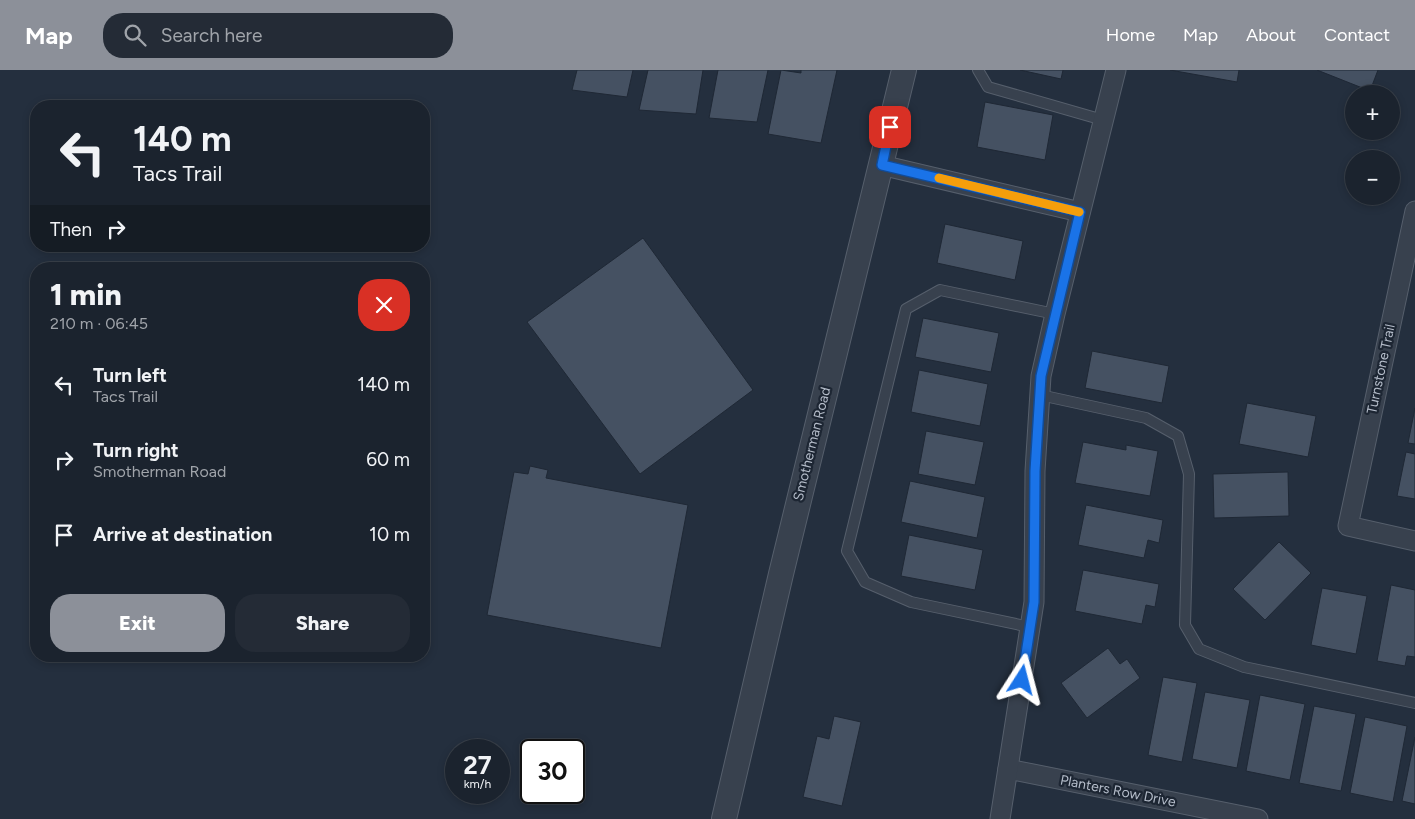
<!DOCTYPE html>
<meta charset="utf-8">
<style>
:root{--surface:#1b232e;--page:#242b36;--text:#f1f3f6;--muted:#a0a4aa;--line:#39404a;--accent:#8c9099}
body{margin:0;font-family:Figtree,sans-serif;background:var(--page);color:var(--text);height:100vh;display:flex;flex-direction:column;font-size:19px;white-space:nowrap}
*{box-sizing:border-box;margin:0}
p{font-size:16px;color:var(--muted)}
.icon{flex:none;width:28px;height:28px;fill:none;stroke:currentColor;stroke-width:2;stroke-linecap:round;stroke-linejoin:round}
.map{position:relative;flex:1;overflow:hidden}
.sheet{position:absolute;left:30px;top:192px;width:400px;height:400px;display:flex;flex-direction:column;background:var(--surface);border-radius:20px;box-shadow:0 2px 8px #0003,0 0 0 1px var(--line)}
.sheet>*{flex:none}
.banner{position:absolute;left:30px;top:30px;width:400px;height:152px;border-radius:20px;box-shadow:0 2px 8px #0003,0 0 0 1px var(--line);background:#1b232e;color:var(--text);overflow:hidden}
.buttons{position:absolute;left:1345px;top:15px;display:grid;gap:10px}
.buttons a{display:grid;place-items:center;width:55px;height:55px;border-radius:50%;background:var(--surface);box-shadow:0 2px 8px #0003,0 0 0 1px var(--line);font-size:25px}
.speed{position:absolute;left:445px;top:669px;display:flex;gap:10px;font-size:25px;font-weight:700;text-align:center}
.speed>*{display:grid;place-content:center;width:65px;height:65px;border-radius:50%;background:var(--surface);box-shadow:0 2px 8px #0003,0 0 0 1px var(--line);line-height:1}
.speed small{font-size:12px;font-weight:400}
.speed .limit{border:2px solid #111;border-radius:8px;background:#fff;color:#111}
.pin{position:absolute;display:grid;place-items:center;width:42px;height:42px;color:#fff;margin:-21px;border-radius:10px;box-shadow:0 2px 8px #0006}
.me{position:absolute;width:55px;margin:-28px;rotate:9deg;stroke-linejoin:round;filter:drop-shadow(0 0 4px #0008)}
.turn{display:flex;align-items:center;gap:18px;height:105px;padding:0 20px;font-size:22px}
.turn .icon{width:65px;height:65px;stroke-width:2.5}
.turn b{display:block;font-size:35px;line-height:42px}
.then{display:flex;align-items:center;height:48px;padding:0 20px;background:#0003;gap:10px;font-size:19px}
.round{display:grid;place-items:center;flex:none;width:52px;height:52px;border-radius:20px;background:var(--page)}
.head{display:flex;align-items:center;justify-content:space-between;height:85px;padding:0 20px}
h1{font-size:30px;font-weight:800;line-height:38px}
.action{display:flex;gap:10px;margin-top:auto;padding:10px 20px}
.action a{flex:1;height:58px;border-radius:20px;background:var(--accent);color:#fff;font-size:20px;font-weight:800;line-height:58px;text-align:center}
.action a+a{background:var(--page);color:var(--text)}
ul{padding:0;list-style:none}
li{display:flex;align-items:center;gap:15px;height:75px;padding:0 20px}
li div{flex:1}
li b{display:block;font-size:19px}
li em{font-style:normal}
header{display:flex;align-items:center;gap:30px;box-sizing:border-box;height:70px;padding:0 25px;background:var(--accent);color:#fff}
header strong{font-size:24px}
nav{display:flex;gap:28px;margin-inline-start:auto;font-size:18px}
.search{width:350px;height:45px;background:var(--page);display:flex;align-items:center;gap:12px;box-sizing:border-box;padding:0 18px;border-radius:20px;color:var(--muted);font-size:19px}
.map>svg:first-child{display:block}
.building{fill:#455162;stroke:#1f2835}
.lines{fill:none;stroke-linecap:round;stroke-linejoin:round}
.service-casing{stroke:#565f6c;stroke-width:12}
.minor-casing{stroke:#565f6c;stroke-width:21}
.tertiary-casing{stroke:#565f6c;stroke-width:26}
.service{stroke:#38414e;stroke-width:10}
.minor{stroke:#38414e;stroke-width:19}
.tertiary{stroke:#38414e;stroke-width:24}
.route-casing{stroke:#114b97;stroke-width:12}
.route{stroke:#1a73e8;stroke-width:9}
.slow{stroke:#f59e0b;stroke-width:9}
.labels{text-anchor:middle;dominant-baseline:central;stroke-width:4.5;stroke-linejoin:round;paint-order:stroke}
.street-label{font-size:14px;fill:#b4bcc9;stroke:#1d2633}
</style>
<header>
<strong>Map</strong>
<div class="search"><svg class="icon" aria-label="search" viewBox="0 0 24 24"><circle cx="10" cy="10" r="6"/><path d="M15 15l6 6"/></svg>Search here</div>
<nav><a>Home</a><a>Map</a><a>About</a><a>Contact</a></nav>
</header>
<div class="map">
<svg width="1415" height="749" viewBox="0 0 1415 749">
<rect width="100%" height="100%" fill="#242f3e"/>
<g class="building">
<polygon points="577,0 633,0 627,27 572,20"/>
<polygon points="648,0 703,0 696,44 639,40"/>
<polygon points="718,0 768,0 757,52 709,48"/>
<polygon points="781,0 801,3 801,0 837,0 821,73 768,64"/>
<polygon points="1020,0 1063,0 1061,9"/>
<polygon points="1170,0 1239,0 1237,12"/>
<polygon points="1317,0 1378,0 1370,21"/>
<polygon points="985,32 1053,45 1045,90 977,77"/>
<polygon points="945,154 1023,171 1015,210 937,193"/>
<polygon points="643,168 753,320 640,404 527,252"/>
<polygon points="923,248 999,263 991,302 915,287"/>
<polygon points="1092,281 1169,296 1162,333 1085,318"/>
<polygon points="919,300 988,314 980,356 911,342"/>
<polygon points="1247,333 1316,346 1308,387 1239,374"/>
<polygon points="1415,338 1415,374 1408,373"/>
<polygon points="926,361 984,372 975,415 918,404"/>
<polygon points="1083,372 1126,380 1126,375 1158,381 1150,426 1075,413"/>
<polygon points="1406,382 1415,384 1415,429 1397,426"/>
<polygon points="530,396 548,400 546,408 688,435 661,578 487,545 514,402 528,404"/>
<polygon points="1288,402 1289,446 1214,448 1213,404"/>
<polygon points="910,411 985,427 977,468 901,452"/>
<polygon points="1086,435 1163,450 1159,473 1148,470 1144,488 1078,475"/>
<polygon points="909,465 983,480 975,520 901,506"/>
<polygon points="1279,472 1311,503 1265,550 1233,519"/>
<polygon points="1083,500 1159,514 1155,537 1146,535 1142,554 1075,541"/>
<polygon points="1391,515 1415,520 1415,587 1407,586 1405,596 1377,591"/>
<polygon points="1322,518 1367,526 1356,584 1311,575"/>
<polygon points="1108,578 1120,594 1127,589 1140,608 1087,648 1061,613"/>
<polygon points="1163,607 1197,613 1182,692 1148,685"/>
<polygon points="1205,622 1250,630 1237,698 1192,689"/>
<polygon points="1260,625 1305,634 1290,710 1246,701"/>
<polygon points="1314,636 1356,644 1341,721 1299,713"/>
<polygon points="834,646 861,652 842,736 803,727 817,666 829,669"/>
<polygon points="1365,647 1407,656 1393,732 1350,723"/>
<polygon points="1415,667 1415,734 1402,731"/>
</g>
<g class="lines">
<g class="service-casing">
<g id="service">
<polyline points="978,0 988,17 1103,50"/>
<polyline points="1040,325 1146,348 1178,366 1189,404 1185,555 1199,579 1244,597 1415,633"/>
<polyline points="1030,557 911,532 865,512 847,481 906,239 940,220 1055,244"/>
</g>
</g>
<g class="minor-casing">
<g id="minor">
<polyline points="881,95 1080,142"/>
<polyline points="1415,141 1348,456 1415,471"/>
<polyline points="1008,699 1258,749"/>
<polyline points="1000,749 1034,532 1035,401 1041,306 1055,244 1116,0"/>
</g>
</g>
<g class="tertiary-casing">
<polyline id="tertiary" points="724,749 781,504 904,0"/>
</g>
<use href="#service" class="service"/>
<use href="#minor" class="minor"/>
<use href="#tertiary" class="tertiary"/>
</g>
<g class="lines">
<g class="route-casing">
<polyline id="route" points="890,57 882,95 1080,142 1041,306 1035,401 1034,532 1022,610"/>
</g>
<use href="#route" class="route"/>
<polyline class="slow" points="939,108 1079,142"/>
</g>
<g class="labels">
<g class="street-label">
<text transform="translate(1381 299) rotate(-78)">Turnstone Trail</text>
<text transform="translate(812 374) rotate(-76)">Smotherman Road</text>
<text transform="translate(1118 721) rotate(11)">Planters Row Drive</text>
</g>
</g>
</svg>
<div class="buttons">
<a>+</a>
<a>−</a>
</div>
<div class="speed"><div>27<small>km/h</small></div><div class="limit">30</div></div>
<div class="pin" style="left:890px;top:57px;background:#d93025"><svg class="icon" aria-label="arrive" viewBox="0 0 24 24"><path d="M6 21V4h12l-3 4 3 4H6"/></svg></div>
<svg class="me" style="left:1022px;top:610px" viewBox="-20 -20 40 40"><path d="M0-17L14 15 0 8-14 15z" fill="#1a73e8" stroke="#fff" stroke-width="4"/></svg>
<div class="banner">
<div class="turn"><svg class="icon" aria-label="left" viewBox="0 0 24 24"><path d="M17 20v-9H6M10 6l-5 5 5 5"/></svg><div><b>140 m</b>Tacs Trail</div></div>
<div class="then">Then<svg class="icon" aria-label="right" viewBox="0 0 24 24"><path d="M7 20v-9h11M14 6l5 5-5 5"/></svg></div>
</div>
<section class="sheet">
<div class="head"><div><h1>1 min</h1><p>210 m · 06:45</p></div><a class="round" style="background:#d93025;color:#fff"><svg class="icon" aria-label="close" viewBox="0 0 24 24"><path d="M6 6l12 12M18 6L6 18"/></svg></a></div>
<ul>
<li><svg class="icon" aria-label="left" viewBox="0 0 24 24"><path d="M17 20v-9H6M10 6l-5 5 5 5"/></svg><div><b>Turn left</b><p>Tacs Trail</p></div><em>140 m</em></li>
<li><svg class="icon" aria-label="right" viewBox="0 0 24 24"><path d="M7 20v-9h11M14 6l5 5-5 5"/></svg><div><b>Turn right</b><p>Smotherman Road</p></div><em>60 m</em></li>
<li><svg class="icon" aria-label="arrive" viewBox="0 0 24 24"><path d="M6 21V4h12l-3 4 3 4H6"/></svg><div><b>Arrive at destination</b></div><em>10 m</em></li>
</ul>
<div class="action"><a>Exit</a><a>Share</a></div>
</section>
</div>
